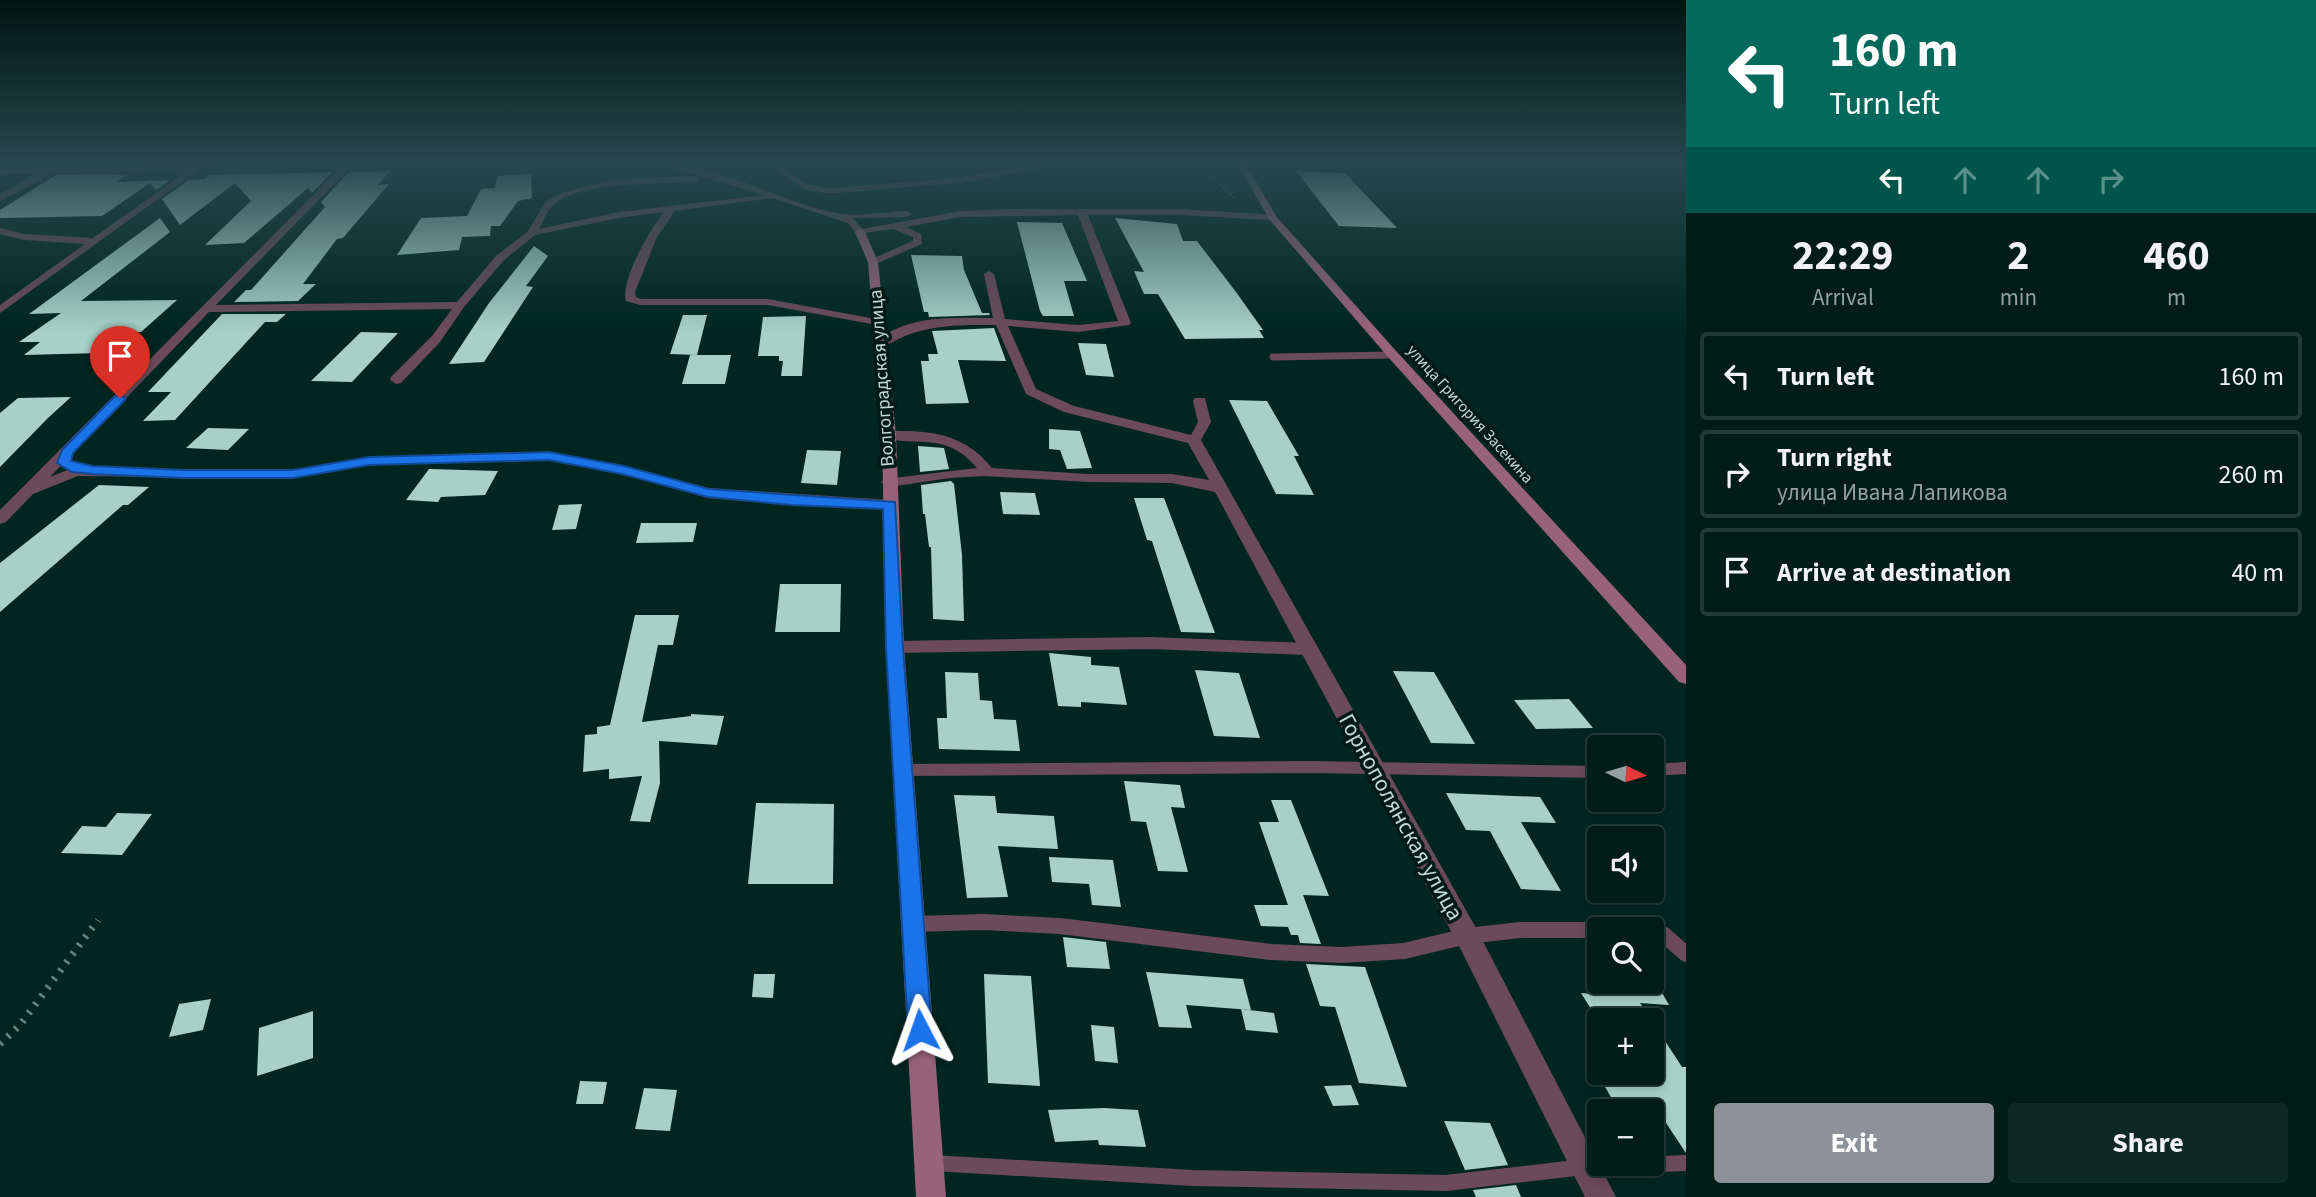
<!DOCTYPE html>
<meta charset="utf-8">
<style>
:root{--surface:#001c17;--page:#0e2924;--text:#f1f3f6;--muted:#95a1a1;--line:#223a36;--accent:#8c9099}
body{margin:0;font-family:"Source Sans 3",sans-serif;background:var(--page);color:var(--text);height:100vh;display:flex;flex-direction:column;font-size:26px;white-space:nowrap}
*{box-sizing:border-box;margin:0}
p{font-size:23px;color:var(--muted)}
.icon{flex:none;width:38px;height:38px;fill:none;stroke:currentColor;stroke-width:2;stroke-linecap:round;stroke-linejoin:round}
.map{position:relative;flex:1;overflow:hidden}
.panel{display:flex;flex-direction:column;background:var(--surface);width:630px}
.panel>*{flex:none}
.guide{background:#00695c;color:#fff;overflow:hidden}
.needle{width:46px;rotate:95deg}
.buttons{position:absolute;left:1587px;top:735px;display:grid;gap:14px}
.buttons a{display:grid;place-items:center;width:77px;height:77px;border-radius:7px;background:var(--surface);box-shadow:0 4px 10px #0003,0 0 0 2px var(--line);font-size:35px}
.pin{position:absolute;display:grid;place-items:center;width:60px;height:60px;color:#fff;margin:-72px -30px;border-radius:50% 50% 50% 0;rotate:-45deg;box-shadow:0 0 7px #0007}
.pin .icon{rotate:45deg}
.me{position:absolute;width:77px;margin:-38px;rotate:356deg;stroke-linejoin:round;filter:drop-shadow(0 0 5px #0008)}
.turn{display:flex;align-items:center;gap:24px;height:147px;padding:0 28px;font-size:32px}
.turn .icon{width:91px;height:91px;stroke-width:2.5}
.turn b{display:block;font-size:49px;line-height:60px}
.lanes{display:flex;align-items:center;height:66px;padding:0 28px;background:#0003;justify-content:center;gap:35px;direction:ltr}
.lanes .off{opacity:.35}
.eta{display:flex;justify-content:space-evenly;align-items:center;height:119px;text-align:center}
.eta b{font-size:42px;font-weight:700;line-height:49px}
.button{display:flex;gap:14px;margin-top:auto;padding:14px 28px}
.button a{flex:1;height:80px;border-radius:7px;background:var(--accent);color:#fff;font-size:28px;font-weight:700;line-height:80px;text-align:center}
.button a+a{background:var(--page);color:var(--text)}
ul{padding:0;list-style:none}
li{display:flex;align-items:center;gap:21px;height:88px;margin:0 14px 10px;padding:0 14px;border:4px solid var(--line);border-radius:7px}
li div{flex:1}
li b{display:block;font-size:26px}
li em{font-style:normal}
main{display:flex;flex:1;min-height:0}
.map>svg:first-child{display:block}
.building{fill:#a7d1c6}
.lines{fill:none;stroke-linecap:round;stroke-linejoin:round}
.path-far1{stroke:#68857f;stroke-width:2.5;stroke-dasharray:1 2.5;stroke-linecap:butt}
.path{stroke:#68857f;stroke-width:7;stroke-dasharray:2.5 8;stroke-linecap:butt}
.lane-far3{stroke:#6c4b58;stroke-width:5}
.lane-far2{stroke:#6c4b58;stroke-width:7}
.lane-far1{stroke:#6c4b58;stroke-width:12}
.lane{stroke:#6c4b58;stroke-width:16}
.street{fill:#6c4b58;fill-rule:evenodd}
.secondary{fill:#986379;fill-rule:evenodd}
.route{fill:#1a73e8;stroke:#114b97;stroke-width:2}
.labels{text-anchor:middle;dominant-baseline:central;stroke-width:7;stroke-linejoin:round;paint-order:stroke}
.far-street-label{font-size:16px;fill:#c3d8d2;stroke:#001b15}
.street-label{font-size:19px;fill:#c3d8d2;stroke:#001b15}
.near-street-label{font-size:23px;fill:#c3d8d2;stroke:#001b15}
</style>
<main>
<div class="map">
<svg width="1686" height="1197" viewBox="0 0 1686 1197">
<rect width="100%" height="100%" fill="#00261f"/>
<g class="building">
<polygon points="390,171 378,185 389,184 343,238 337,239 303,284 316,284 298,301 234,302 246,290 251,290 325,207 321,202 349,172"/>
<polygon points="1296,171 1345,173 1397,228 1339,226"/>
<polygon points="332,172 312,193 308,188 244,243 205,245 251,201 235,183 180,225 162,199 189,180 205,179 210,175"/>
<polygon points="114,174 111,175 127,175 117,182 170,180 156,190 150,183 102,216 0,218 0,210 56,175"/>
<polygon points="531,174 532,198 518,201 500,226 491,226 490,236 462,237 459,250 397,255 421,218 467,216 481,189 495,188 497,176"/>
<polygon points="160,218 170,232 81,301 177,300 141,332 137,332 118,348 100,353 24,355 40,342 19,342 61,313 29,314"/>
<polygon points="1115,218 1177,224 1183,241 1197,241 1236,292 1263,330 1259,330 1264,338 1185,339 1158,294 1144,294 1134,271 1144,272"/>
<polygon points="1017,222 1062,223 1087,281 1064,281 1074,316 1043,316 1040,311"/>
<polygon points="534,246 548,256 526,286 533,287 484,362 449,364 489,303"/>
<polygon points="911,255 962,256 964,270 982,313 989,313 990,315 929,317 928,312 924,312"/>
<polygon points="222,314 286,314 277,322 265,322 175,420 143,421 171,392 148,392"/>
<polygon points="683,315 707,315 697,355 670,354"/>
<polygon points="806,316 802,376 781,376 783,361 779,361 779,356 758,356 763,317"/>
<polygon points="994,328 1006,361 958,360 969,403 926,404 921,361 929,361 928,354 938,354 932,331"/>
<polygon points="361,332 398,333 352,382 311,381"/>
<polygon points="1078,343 1106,344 1114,377 1086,375"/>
<polygon points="690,355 731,355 725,384 682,384"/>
<polygon points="71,397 48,418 0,467 0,413 18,398"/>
<polygon points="1229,400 1267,401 1299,456 1294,456 1314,495 1276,494"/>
<polygon points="208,428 249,429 228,450 186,448"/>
<polygon points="1049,429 1080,431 1092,468 1067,469 1060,450 1049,449"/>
<polygon points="918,446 944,448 949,469 920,472"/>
<polygon points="807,450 841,451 837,485 801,483"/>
<polygon points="429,469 498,471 485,495 441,497 438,502 406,500"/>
<polygon points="951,481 954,484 962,555 964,621 933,619 931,547 929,547 925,514 923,514 921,485"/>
<polygon points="99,485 149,487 128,505 123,505 0,612 0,563"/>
<polygon points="1000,492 1035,493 1040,515 1003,514"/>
<polygon points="1134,498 1164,498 1215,633 1181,632 1152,541 1147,540"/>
<polygon points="582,504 576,529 552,530 559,505"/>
<polygon points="641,523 697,523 693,542 636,543"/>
<polygon points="780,584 841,584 840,632 775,632"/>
<polygon points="635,615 679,615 673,645 658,645 642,722 691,716 691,714 724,716 717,745 659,741 660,783 650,822 630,821 642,776 609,779 609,769 583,772 585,735 597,734 597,727 610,725"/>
<polygon points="1049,653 1091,657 1091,665 1119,667 1127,705 1081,702 1081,707 1058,706"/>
<polygon points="1195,670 1239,673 1260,738 1214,736"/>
<polygon points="1393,671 1434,672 1475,744 1431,743"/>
<polygon points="945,672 978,673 980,700 992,701 994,719 1016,720 1020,751 939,749 937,718 947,718"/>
<polygon points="1569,699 1593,728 1536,729 1514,700"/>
<polygon points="1124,781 1180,785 1185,808 1171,807 1188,872 1158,871 1146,822 1131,821"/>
<polygon points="1446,793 1540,797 1556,823 1521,822 1561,891 1521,889 1490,831 1466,830"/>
<polygon points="954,795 995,796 997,813 1054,816 1058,849 998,846 1008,897 967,898"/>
<polygon points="1271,800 1291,800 1329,896 1303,895 1321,944 1300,943 1298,935 1291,935 1288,927 1261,926 1254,905 1288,905 1259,822 1279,822"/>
<polygon points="756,803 834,804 833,884 748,884"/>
<polygon points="117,813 152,814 122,855 61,853 82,826 106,827"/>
<polygon points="1049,857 1113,860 1121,907 1092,905 1089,884 1052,882"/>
<polygon points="1063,937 1106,942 1110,969 1067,967"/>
<polygon points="1306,964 1365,967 1407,1087 1359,1083 1335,1007 1320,1006"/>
<polygon points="1146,972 1243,979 1251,1010 1186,1005 1192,1028 1159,1027"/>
<polygon points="754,974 775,974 773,998 752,997"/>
<polygon points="984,974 1031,976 1040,1086 988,1083"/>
<polygon points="1599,982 1656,982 1669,1005 1640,1003 1652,1020 1598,1020 1581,993 1606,995"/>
<polygon points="211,999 203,1030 169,1037 179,1004"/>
<polygon points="1241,1009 1274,1013 1278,1033 1246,1030"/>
<polygon points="313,1011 313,1058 257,1076 259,1028"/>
<polygon points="1652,1021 1682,1067 1686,1067 1686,1153 1662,1117 1652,1116 1652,1111 1619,1111 1597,1073 1652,1073"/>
<polygon points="1091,1025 1114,1027 1118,1063 1095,1061"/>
<polygon points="580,1081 607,1082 603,1104 576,1104"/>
<polygon points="1351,1085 1359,1105 1333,1106 1324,1086"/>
<polygon points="644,1088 677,1090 670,1131 635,1129"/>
<polygon points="1104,1108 1138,1110 1146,1147 1099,1145 1098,1140 1055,1142 1048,1110"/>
<polygon points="1444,1121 1490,1123 1508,1165 1465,1170"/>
<polygon points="1516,1185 1521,1197 1476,1197 1473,1190"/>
</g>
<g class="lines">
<polyline class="path-far1" points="1207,164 1216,179 1235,199"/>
<polyline class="path" points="0,1044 20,1025 98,920"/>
<polyline class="lane-far3" points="772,164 806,187 829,191 961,180 1047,164"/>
<polyline class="lane-far2" points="1273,357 1393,355"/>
<g class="lane-far1">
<polyline points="895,647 1150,643 1308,649"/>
<polyline points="902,770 1312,767 1600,772"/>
<polyline points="1652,770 1686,768"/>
</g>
<g class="lane">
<polyline points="913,924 983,922 1060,926 1271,952 1342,955 1404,951 1467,936 1520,930 1600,930"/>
<polyline points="1652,932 1663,934 1686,954"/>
<polyline points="932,1163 1193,1178 1446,1183 1584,1167 1686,1163"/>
</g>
<g class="street">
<polygon points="180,164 265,164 261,166 201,168 0,313 0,305 85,244 24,240 0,234 0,228 24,234 93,238 190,169 47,173 41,180 0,201 0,194 37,173 0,175 0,169"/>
<path d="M337,164L349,165L346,172L216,305L457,302L496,256L528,231L546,201L564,192L612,180L696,176L700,179L696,182C663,183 576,182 553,205C547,210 543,222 539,229L619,212L764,195L659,164C721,164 777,201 837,213C858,217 885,212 907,211L912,214L907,217L853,218L862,229L960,211L1008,209H1179L1275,215V219L1272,220L1179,215H1088L1131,323L1129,325L1078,332L1008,326L1036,389L1074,406L1191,435L1198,422L1193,401L1195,398H1205L1211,422L1201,440L1476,928L1616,1197H1585L1458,944L1215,492L1172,483L1088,482L985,476L950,478L889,487L881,482L884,479L977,468C947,432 922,447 884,438L882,435C889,429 899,431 908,431C944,432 969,440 992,468L1088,474H1172L1209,480L1188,443L1064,412L1026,394L996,325C955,325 918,324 883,348L873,345C903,314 954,318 993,318L984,274L989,271L994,274L1005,319L1078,325L1118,321L1078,215L960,217L906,227L921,234L922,244L873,265L869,264V260L913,241V237L893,229L857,234L848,223L772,198L675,211L657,237L635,292L636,297L641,299H768L881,320V324L877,325L768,305H640L626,301C620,281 650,229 664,212L619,218L535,235L504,260L464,307L440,342L401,383L396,384L390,380L391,377L432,336L452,309L209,312L50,477L70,469L93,466L184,470H293L369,457L549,452L624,466L709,488L890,500L898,505L895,508L792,505L708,498L622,474L549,460L369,465L293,478L78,476L33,494L6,522L0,524V510L339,169L340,166Z"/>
</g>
<g class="secondary">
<polygon points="1238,164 1246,164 1276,216 1397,352 1686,665 1686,684 1679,682 1389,358 1269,219"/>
<polygon points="860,229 865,232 878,262 896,435 904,647 946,1197 916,1197 886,647 882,435 868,262 855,232"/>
</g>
</g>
<linearGradient id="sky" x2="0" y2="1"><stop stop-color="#001511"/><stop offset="0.49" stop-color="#26474d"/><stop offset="1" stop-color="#26474d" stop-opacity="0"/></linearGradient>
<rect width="1686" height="332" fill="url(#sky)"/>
<polygon class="route" points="120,395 126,398 124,401 73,453 71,461 93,466 184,470 293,470 369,457 549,452 624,466 709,489 895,502 903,648 932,1030 929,1038 920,1041 912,1038 908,1030 886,648 883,509 792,505 708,497 622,474 549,460 369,465 293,478 184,478 93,474 72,472 57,463 62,450 115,396"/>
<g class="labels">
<g class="far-street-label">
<text transform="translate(1470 414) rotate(48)">улица Григория Засекина</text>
</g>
<g class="street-label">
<text transform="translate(882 378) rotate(-94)">Волгоградская улица</text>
</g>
<g class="near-street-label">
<text transform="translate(1401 817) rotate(61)">Горнополянская улица</text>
</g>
</g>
</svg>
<div class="buttons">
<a><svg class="needle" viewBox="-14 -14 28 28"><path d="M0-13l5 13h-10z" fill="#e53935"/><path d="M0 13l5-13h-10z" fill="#95a1a1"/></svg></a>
<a><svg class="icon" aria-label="sound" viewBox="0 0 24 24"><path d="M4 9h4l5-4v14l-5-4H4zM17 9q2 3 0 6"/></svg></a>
<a><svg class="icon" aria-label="search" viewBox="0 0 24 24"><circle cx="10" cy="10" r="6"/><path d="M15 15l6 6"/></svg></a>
<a>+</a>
<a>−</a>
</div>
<div class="pin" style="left:120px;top:398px;background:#d93025"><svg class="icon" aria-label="arrive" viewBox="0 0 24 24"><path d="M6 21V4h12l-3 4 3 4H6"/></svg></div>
<svg class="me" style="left:920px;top:1030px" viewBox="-20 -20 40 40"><path d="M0-17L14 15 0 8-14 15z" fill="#1a73e8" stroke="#fff" stroke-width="4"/></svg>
</div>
<section class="panel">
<div class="guide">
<div class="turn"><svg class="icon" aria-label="left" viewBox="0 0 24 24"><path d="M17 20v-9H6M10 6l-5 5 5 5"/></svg><div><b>160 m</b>Turn left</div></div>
<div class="lanes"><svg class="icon" aria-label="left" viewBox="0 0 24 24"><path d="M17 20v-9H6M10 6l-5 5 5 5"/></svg><svg class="icon off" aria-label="ahead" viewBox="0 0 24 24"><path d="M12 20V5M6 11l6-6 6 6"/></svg><svg class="icon off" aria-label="ahead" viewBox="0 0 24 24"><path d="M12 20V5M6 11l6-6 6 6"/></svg><svg class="icon off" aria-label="right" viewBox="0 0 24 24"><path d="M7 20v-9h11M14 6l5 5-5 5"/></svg></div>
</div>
<div class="eta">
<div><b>22:29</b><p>Arrival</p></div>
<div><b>2</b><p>min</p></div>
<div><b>460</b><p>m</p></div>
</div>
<ul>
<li><svg class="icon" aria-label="left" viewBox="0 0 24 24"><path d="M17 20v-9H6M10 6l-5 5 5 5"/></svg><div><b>Turn left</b></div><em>160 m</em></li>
<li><svg class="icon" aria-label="right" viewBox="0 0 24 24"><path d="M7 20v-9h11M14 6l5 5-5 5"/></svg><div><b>Turn right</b><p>улица Ивана Лапикова</p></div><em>260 m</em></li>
<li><svg class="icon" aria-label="arrive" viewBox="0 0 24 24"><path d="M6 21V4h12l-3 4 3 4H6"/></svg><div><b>Arrive at destination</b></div><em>40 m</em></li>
</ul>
<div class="button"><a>Exit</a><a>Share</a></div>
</section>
</main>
